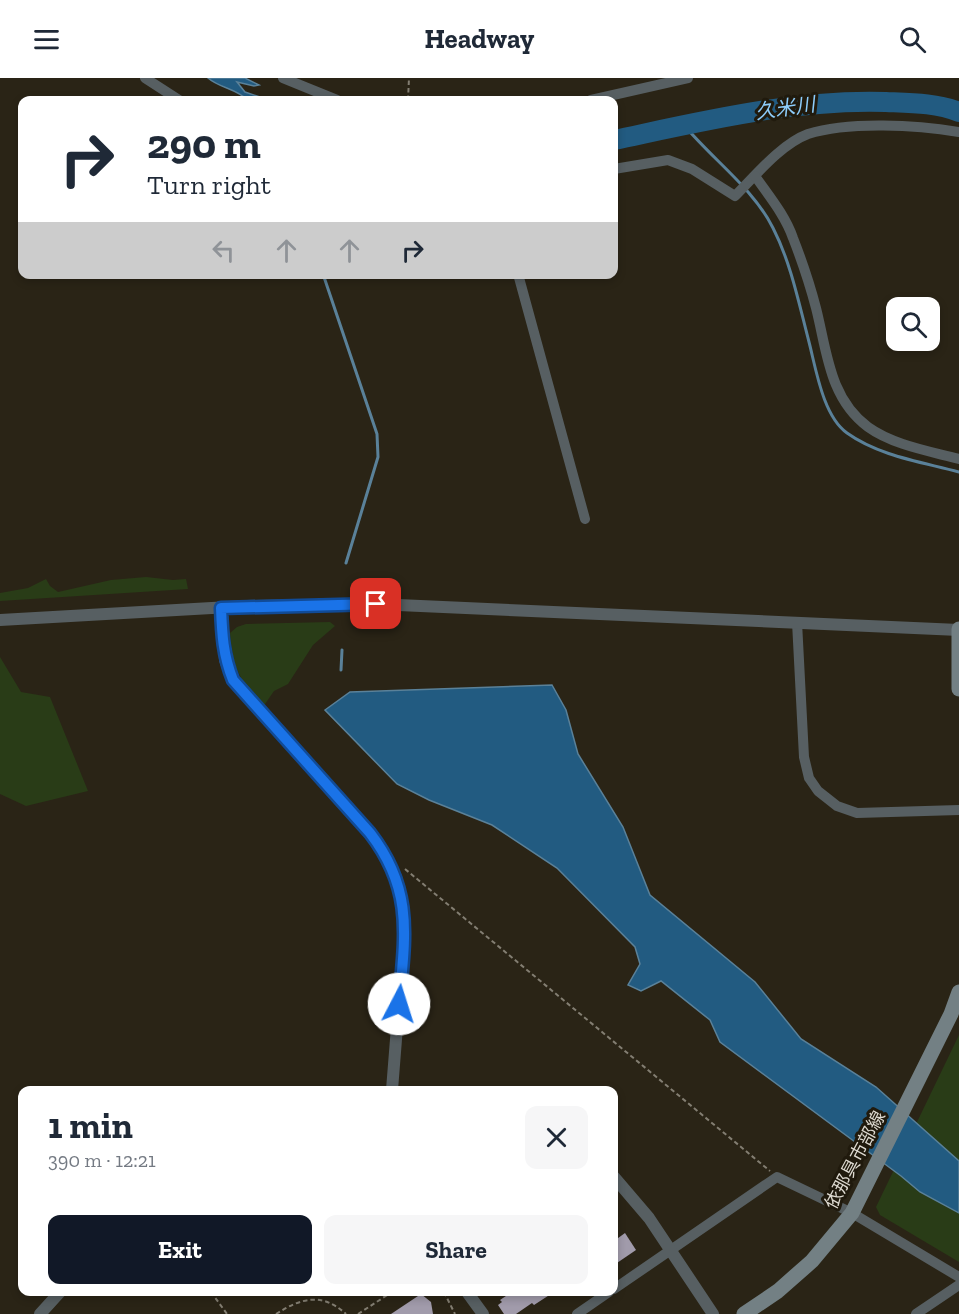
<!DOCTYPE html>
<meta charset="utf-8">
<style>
:root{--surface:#fff;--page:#f6f6f7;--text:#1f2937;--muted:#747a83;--accent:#111827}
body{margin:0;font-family:"Zilla Slab","Noto Sans JP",serif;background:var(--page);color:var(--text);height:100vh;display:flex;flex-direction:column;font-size:22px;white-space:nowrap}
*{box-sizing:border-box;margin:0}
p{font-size:20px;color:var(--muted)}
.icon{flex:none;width:33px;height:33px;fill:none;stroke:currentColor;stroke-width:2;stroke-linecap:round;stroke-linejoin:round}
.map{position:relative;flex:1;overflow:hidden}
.details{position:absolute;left:18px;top:1008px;width:600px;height:210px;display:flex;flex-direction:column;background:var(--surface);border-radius:12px;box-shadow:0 3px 9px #0003}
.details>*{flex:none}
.banner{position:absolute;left:18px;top:18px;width:600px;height:183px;border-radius:12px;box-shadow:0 3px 9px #0003;background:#fff;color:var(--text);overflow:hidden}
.controls{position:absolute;left:886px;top:219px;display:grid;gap:12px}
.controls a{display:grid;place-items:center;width:54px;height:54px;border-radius:12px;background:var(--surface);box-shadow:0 3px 9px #0003;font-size:30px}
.pin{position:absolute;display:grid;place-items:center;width:51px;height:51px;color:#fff;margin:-26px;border-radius:12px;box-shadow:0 3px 9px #0006}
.me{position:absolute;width:66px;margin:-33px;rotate:5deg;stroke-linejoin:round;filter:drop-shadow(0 0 4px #0008)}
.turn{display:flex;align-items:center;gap:21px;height:126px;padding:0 30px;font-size:27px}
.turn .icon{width:78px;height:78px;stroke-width:2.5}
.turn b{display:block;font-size:42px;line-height:51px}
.lanes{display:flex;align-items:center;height:57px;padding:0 30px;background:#0003;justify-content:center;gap:30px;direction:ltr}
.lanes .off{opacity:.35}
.round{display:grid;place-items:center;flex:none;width:63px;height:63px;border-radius:12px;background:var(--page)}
.head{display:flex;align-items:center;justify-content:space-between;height:102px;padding:0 30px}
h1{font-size:36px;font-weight:700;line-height:45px}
.button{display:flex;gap:12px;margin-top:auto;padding:12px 30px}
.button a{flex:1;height:69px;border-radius:12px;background:var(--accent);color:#fff;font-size:24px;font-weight:700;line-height:69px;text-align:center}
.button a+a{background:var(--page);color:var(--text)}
header{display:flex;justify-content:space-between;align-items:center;height:78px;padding:0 30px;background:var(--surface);font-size:27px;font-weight:700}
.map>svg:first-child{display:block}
.green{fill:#293c17}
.water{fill:#225b81;stroke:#5a8199;stroke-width:1.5}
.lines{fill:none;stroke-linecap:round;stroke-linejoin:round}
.stream{stroke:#5a8199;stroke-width:3}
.river{stroke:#225b81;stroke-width:20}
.building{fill:#a19bab}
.path{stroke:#837e72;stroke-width:2;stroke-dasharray:4.5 3;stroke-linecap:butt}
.minor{stroke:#575f62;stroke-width:10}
.tertiary{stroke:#575f62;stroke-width:12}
.secondary{stroke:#738084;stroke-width:15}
.route-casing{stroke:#114b97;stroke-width:15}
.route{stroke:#1a73e8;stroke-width:10}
.labels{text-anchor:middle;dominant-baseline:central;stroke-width:6;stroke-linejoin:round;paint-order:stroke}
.street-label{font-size:18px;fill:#dedad1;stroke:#201a0d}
.water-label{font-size:20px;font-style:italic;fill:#8dccfa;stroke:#201a0d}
</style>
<header><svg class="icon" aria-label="menu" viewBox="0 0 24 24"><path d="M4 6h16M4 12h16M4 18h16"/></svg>Headway<svg class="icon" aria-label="search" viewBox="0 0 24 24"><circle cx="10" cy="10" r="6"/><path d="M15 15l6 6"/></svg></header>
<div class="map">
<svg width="959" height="1236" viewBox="0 0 959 1236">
<rect width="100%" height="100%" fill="#2a2416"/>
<g class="green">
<polygon points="146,499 173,502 186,501 188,511 0,523 0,515 28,510 46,501 50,508 58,514 111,502"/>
<path d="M330,544L335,548L313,567L288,606L274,613L263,629C240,601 233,593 230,555L237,549L246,546Z"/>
<polygon points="0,579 21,614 50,619 88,713 26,728 0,716"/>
<polygon points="959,957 959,1184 880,1137 876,1129"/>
</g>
<g class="water">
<path d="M208,0H245L259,7L254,8L237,4L245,14L269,22H247C238,11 219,10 208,0Z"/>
<polygon points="552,607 566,632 578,676 623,749 650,817 755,904 801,961 876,1009 959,1083 959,1135 920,1114 901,1098 720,964 710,942 661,903 641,913 628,907 640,886 635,869 557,790 492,747 429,722 397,706 325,632 350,614"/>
</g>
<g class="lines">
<g class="stream">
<path d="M684,47C713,82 753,110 773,150C791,185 799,226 809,264C816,291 823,338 847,355C879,378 922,384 959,394"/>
<polyline points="323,196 377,356 378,379 346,485"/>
<polyline points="341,592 342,572"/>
</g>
<path class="river" d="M614,62C704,43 794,21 886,24C910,25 937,25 959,34"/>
</g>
<g class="building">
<polygon points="625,1155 636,1172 614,1187 614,1163"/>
<polygon points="512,1214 554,1214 534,1227 532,1225 516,1236 504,1236 498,1227 502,1224 500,1222"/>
<polygon points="421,1216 431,1224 433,1236 391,1236"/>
</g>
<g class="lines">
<g class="path">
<polyline points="408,22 409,0"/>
<polyline points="405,791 770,1093"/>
<polyline points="211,1214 227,1236"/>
<polyline points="444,1214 455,1236"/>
<path d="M276,1236C301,1220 322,1214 346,1236"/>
<polyline points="358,1236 392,1214"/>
</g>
<g class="minor">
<polyline points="145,0 179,22"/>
<polyline points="283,0 337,22"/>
<polyline points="591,22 688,0"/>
<path d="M614,91L668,82L692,91L735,118C755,98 781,66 808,56C849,43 917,47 959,54"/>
<path d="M755,98C769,118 785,137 793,160C802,183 810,207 816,230C827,273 829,320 868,349C893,367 929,373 959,381"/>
<polyline points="309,196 310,196"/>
<polyline points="518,196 585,441"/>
<polyline points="797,544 804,679 809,700 818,713 837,728 857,735 959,732"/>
<polyline points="614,1211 777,1099 852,1135 959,1199"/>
<polyline points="577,1236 609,1214"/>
<polyline points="916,1236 959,1207"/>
</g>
<g class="tertiary">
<polyline points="221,529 225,582 233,602 370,755 384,774 396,799 401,817 404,860 392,1012"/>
<polyline points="0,542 247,528 376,526 959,552"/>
<polyline points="614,1099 649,1140 713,1236"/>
<polyline points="467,1214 483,1236"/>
<polyline points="40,1236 60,1214"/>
</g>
<g class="secondary">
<polyline points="959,551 959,611"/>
<polyline points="744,1236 778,1213 812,1183 852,1135 951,936 959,914"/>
</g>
</g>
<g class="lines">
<g class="route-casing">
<path id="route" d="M376,526L221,530C222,556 223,577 233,602L370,755C414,812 405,858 399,926"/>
</g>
<use href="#route" class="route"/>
</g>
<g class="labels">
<g class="street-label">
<text transform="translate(855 1082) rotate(-62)">依那具市部線</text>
</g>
<g class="water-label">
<text transform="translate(785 30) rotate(-8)">久米川</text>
</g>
</g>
</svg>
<div class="controls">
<a><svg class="icon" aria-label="search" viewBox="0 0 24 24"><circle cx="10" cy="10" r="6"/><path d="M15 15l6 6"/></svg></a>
</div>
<div class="pin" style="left:376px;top:526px;background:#d93025"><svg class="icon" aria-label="arrive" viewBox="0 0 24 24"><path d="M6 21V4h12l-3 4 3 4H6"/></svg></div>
<svg class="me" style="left:399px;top:926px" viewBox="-20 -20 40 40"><circle r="19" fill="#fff"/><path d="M0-13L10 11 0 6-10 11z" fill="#1a73e8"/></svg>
<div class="banner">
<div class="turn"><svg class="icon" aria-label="right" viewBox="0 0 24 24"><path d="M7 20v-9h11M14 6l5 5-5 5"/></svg><div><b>290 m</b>Turn right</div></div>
<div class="lanes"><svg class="icon off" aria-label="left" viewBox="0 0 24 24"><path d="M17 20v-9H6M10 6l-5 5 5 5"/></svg><svg class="icon off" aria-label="ahead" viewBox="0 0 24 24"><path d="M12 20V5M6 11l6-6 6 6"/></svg><svg class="icon off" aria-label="ahead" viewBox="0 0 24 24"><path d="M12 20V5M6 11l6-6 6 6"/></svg><svg class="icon" aria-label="right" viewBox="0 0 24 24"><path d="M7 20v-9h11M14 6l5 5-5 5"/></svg></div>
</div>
<section class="details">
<div class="head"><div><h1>1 min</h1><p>390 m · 12:21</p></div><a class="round"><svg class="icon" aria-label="close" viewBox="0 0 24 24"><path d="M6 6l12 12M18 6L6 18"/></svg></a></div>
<div class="button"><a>Exit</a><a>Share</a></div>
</section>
</div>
